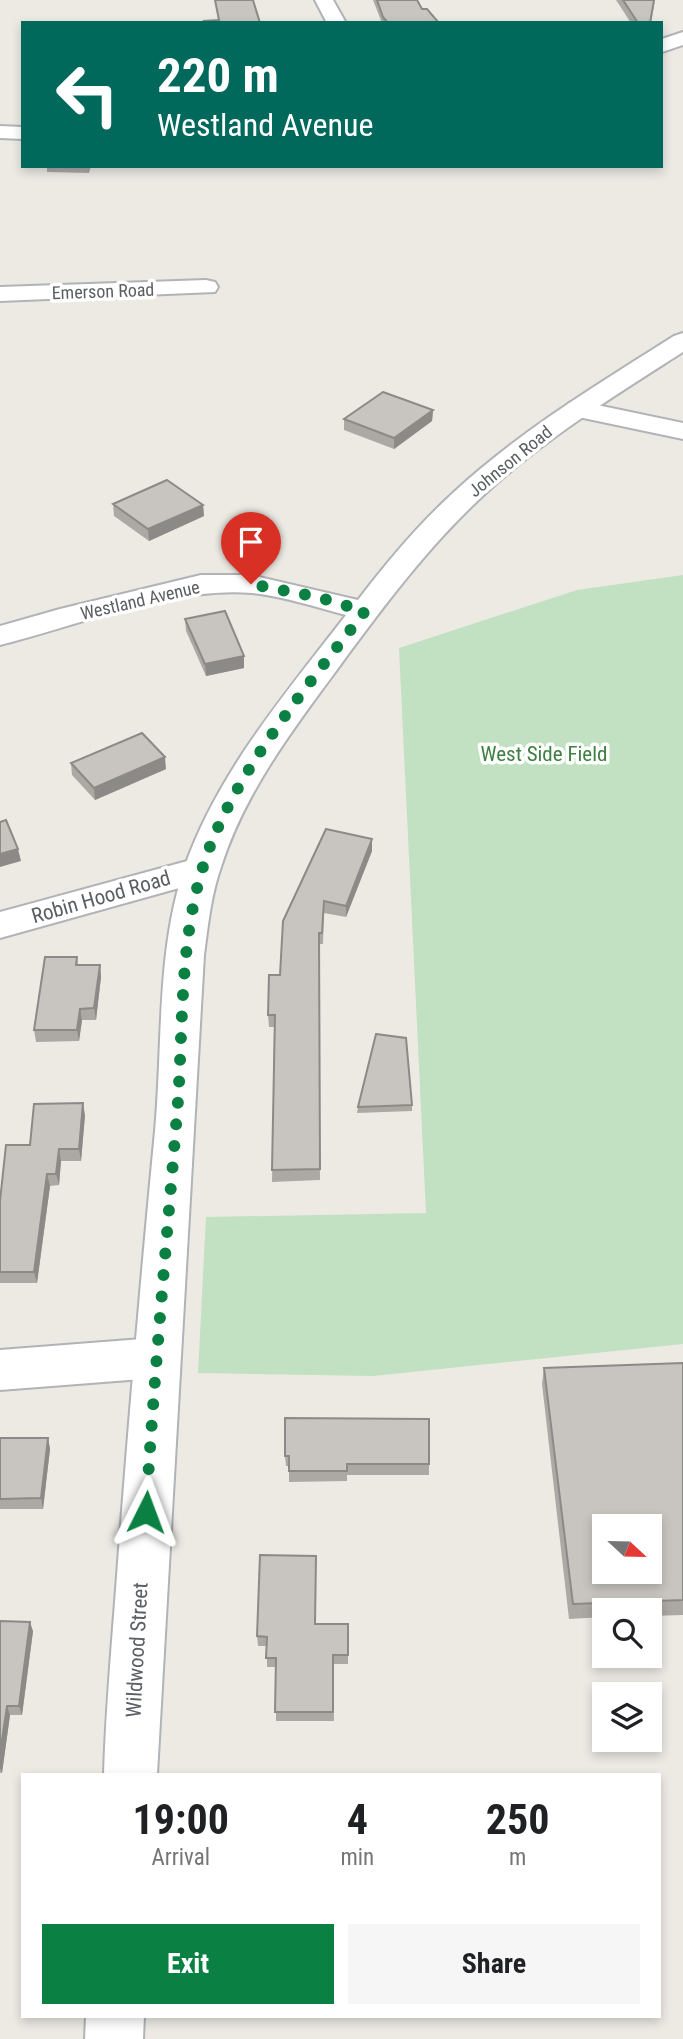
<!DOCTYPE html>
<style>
:root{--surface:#fff;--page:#f6f6f6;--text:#202124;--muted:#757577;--accent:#0b8043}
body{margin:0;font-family:"Roboto Condensed",sans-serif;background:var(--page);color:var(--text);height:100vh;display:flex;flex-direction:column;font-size:26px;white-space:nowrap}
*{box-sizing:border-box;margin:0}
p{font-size:23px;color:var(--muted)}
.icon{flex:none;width:38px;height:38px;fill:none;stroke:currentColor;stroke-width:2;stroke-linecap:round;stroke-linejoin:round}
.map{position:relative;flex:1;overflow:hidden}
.drawer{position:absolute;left:21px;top:1773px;width:640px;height:245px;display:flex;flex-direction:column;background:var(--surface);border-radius:0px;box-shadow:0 4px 10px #0003}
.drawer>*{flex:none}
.banner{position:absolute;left:21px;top:21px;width:642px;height:147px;border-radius:0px;box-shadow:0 4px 10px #0003;background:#00695c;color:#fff;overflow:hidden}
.needle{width:46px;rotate:112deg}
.fabs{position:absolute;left:592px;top:1514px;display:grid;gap:14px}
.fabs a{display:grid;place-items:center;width:70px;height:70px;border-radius:0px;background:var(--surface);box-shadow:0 4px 10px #0003;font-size:35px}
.pin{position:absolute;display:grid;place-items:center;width:60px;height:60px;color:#fff;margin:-72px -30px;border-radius:50% 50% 50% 0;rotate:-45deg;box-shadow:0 0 7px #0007}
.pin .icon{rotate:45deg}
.me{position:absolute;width:77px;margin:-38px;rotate:3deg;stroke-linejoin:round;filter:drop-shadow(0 0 5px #0008)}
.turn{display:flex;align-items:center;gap:24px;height:147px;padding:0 21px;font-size:32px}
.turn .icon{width:91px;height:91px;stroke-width:2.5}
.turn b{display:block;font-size:49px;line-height:60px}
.eta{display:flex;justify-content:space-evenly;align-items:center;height:119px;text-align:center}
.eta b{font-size:42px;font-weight:700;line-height:49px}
.action{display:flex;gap:14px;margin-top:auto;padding:14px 21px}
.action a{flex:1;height:80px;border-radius:0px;background:var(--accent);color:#fff;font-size:28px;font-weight:700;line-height:80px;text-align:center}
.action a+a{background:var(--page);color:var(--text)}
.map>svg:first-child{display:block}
.green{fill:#c1e1c2}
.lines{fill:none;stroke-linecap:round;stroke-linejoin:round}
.minor-casing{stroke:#b0b3b7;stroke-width:4}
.tertiary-casing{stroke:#b0b3b7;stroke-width:4}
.minor{fill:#fff;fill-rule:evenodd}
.tertiary{fill:#fff;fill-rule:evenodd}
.wall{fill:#aca9a5}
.shaded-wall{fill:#8c8a86}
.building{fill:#c8c5c0;stroke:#8c8a86;stroke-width:2;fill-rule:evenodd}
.route{stroke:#0b8043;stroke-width:12;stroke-dasharray:0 21.6}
.labels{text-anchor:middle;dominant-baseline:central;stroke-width:7;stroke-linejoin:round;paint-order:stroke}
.far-street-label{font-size:18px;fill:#5b5e62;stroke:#fff}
.park-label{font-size:21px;fill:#3d7f40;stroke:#fff}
.street-label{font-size:21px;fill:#5b5e62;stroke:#fff}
</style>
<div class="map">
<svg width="683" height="2039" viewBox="0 0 683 2039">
<rect width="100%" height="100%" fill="#eceae3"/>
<polygon class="green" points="683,575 683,1344 373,1376 198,1373 206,1217 426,1213 399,648 577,590"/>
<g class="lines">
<g class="minor-casing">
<g id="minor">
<polygon points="315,0 333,0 346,23 327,23"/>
<polygon points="683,32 683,45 662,52 662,39"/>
<polygon points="0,126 23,127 23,139 0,138"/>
<polygon points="206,280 215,282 218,287 215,292 0,301 0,287"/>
<polygon points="578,401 683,423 683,439 569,415 565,409 569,403"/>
<polygon points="202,857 215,860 220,869 215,878 0,938 0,912"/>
<polygon points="155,1338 171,1344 178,1358 171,1372 155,1378 0,1390 0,1350"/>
</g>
</g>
<g class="tertiary-casing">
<g id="tertiary">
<path d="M683,333V352C619,393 554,433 497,483C434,538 385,604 336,671C291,732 244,794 221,867C211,895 208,925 204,955L157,1774H104C106,1704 113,1633 118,1562C129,1418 141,1275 155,1131C163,1044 156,950 185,866C218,772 286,693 346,615C315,607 283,596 252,593C174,586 76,626 0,645V626L60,609L201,575H251L358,600C387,562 418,525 453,493C520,431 598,384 674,336Z"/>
<polygon points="86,2016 144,2016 143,2039 85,2039"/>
</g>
</g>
<use href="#minor" class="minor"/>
<use href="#tertiary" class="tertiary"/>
</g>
<g class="wall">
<polygon points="373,0 417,0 422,9 439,23 382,23"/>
<polygon points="616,0 655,0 651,23 631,23"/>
<polygon points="47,166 91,166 89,173 47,172"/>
<polygon points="433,410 432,421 394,449 344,430 344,419"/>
<polygon points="113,504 203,505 204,516 149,541 114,516"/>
<polygon points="185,619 244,668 206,676 186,631"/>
<polygon points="71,763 166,769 95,800 72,775"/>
<polygon points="372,851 346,917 324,913 323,944 319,944 320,1180 272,1182 274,1027 269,1027 268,1015 280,975 283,921"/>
<polygon points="77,957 78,965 100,965 101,977 96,1020 82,1020 79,1041 36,1042 34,1030"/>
<polygon points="412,1105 412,1111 357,1113 358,1107"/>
<polygon points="85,1115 81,1161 61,1161 59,1185 50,1186 37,1283 0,1283 0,1201 30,1145"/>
<polygon points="683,1363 683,1615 649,1616 649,1610 604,1610 604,1617 569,1619 542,1384 544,1368"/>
<polygon points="0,1438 48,1438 50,1449 43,1509 0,1509"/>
<polygon points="285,1456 429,1464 429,1475 347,1475 347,1481 289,1482 289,1466 286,1466"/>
<polygon points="0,1621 33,1631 22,1715 10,1715 2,1773 0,1773"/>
<polygon points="316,1624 348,1624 348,1664 333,1664 334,1721 276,1721 276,1667 267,1667 267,1646 258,1646 257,1636"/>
</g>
<g class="shaded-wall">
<polygon points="433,410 432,421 394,449 394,438"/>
<polygon points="203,505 204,516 149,541 148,529"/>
<polygon points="244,656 244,668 206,676 205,664"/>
<polygon points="165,757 166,769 95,800 94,788"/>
<polygon points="372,839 372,851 346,917 346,906"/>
<polygon points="18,849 21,861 0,867 0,854"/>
<polygon points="100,965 101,977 96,1020 94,1008"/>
<polygon points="80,1009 82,1020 79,1041 77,1030"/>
<polygon points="83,1103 85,1115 81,1161 79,1149"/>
<polygon points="59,1149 61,1161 59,1185 56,1174"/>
<polygon points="47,1174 50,1186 37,1283 34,1272"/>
<polygon points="48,1438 50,1449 43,1509 41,1498"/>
<polygon points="30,1622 33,1631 22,1715 19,1706"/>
<polygon points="7,1706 10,1715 2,1773 0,1768 0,1753"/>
</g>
<g class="building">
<polygon points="215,0 253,0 260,23 205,23 204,21 219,20"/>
<polygon points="377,0 417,0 422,9 427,9 439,23 388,23 383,17"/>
<polygon points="623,0 654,0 650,23 638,23"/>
<polygon points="383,392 433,410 394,438 344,419"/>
<polygon points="167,480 203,505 148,529 113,504"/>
<polygon points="225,611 244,656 205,664 185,619"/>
<polygon points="142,733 165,757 94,788 71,763"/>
<polygon points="6,820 18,849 0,854 0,822"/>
<polygon points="326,829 372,839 346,906 324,901 322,933 319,933 320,1169 272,1170 275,1015 268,1015 269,975 280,975 283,921"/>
<polygon points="45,957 77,957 76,965 100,965 94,1008 80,1009 77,1030 34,1030"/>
<polygon points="376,1034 406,1038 412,1105 358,1107"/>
<polygon points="83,1103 79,1149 59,1149 56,1174 47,1174 34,1272 0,1272 0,1201 6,1145 30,1145 34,1104"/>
<path d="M683,1363V1600L573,1604L544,1368ZM604,1526H649V1572H604Z"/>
<polygon points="285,1418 429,1419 429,1464 347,1464 347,1471 289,1471 289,1456 285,1456"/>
<polygon points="0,1438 48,1438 41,1498 0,1499"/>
<polygon points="260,1555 316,1556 315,1624 348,1624 348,1655 333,1655 333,1712 275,1712 276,1658 266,1658 267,1637 257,1636"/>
<polygon points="0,1621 30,1622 19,1706 7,1706 0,1753"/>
</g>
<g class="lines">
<path class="route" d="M146,1512C154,1375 167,1238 178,1101C183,1024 180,943 202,870C229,778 307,687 365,611L317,597L251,584"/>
</g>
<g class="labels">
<g class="far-street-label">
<text transform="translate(103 291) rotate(-2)">Emerson Road</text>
<text transform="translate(510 461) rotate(-39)">Johnson Road</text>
<text transform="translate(140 600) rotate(-13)">Westland Avenue</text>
</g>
<g class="park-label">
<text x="544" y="754">West Side Field</text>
</g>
<g class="street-label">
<text transform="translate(101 897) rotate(-16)">Robin Hood Road</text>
<text transform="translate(137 1650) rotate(-87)">Wildwood Street</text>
</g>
</g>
</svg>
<div class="fabs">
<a><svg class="needle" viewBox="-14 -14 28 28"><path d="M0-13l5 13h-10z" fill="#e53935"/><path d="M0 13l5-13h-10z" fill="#757577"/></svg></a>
<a><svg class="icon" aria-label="search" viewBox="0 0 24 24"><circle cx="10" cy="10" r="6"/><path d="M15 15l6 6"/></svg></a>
<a><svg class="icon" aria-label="layers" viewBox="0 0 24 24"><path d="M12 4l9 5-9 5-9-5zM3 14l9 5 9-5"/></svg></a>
</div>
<div class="pin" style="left:251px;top:584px;background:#d93025"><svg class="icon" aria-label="arrive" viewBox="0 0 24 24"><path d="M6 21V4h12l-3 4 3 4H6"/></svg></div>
<svg class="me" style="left:146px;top:1512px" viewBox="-20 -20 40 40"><path d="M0-17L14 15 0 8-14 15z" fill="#0b8043" stroke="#fff" stroke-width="4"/></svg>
<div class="banner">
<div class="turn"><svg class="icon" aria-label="left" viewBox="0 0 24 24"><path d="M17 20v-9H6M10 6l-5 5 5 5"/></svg><div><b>220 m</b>Westland Avenue</div></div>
</div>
<section class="drawer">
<div class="eta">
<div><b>19:00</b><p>Arrival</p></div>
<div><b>4</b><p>min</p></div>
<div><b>250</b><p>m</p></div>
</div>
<div class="action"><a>Exit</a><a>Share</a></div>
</section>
</div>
